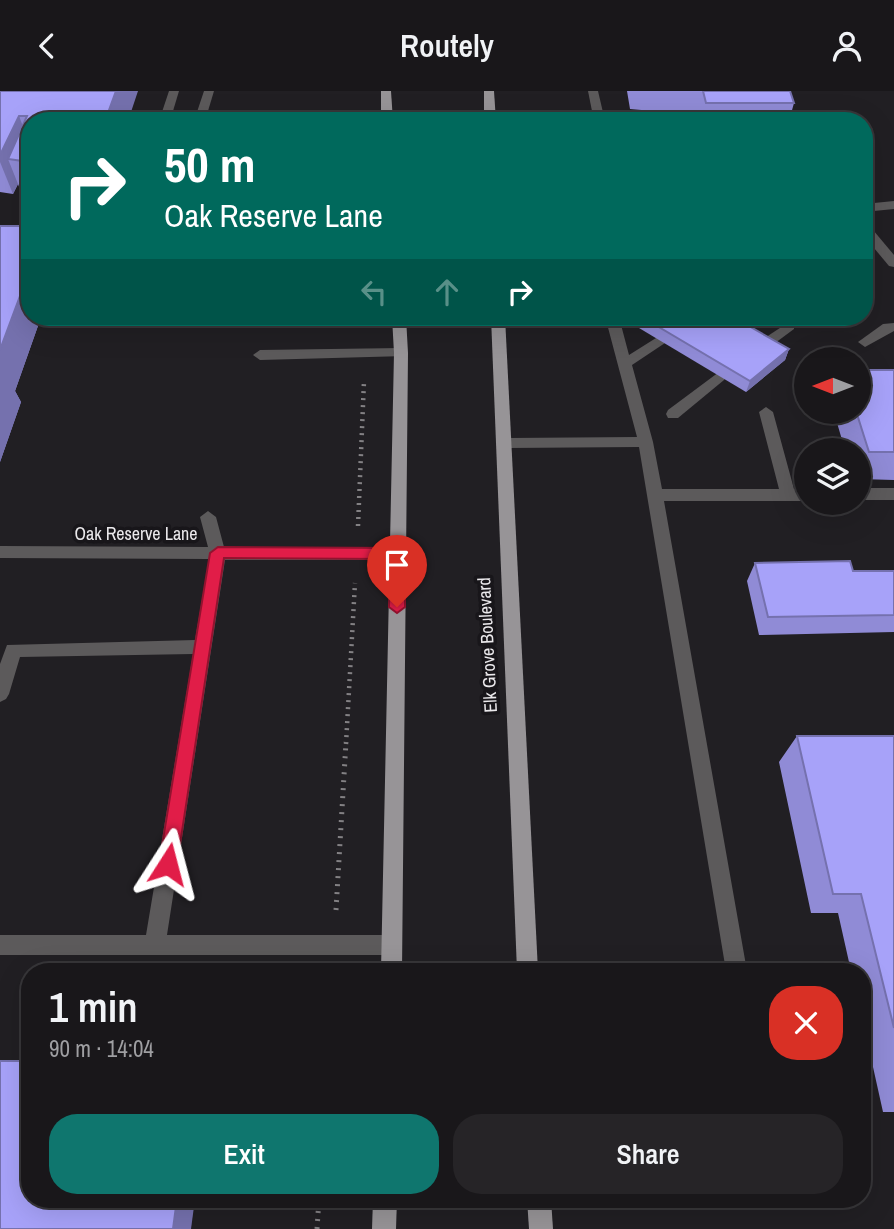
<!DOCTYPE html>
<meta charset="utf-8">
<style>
:root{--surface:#19171a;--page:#262427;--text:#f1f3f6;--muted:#9f9fa2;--line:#373639;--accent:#0f766e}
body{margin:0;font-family:"Archivo Narrow",sans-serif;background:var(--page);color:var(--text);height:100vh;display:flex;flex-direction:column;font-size:26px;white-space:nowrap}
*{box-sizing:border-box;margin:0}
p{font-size:23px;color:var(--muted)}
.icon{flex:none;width:38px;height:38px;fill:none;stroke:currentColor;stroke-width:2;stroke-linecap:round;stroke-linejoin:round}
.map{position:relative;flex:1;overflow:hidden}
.details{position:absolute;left:21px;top:872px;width:850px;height:245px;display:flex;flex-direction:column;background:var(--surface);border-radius:28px;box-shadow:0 7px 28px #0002,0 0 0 2px var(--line)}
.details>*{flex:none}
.top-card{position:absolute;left:21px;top:21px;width:852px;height:214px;border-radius:28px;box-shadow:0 7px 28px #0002,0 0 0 2px var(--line);background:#00695c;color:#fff;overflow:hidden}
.needle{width:46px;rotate:270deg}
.fabs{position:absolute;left:794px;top:256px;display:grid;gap:14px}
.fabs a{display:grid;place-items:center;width:77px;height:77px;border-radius:50%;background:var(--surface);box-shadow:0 7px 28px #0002,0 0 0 2px var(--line);font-size:35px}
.pin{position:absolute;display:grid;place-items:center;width:60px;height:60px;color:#fff;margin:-72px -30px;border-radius:50% 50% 50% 0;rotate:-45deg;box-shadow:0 0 7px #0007}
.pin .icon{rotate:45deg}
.me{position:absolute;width:77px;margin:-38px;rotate:9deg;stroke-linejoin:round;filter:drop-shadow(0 0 5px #0008)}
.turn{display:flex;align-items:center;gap:24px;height:147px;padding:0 28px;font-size:32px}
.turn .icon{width:91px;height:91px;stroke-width:2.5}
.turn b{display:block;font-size:49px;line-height:60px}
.lanes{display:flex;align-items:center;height:66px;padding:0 28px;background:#0003;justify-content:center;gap:35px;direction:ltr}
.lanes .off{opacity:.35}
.round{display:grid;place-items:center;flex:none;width:74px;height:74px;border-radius:28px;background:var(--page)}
.head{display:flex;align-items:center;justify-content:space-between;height:119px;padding:0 28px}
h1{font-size:42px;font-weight:600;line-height:52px}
.primary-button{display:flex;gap:14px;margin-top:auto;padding:14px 28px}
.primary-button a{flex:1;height:80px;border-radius:28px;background:var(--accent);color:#fff;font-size:28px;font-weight:600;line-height:80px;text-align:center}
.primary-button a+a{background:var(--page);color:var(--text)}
header{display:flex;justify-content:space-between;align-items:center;height:91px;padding:0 28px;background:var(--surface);font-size:32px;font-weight:600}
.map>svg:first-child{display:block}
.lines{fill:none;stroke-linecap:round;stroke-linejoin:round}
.path-far1{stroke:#838184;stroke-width:4.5;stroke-dasharray:2 5;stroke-linecap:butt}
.path{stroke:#838184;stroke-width:5;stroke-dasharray:2 6;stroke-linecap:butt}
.minor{fill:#5c5a5b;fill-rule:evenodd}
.major{fill:#979497;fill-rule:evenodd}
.wall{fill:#908bd6}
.shaded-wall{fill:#7571ae}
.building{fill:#a7a2f9;stroke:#7571ae;stroke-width:2}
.route{fill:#e11d48;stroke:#92132f;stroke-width:2}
.labels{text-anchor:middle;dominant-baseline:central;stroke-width:7;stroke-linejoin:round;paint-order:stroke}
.street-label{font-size:18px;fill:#ebe9ec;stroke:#18161a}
</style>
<header><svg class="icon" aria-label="back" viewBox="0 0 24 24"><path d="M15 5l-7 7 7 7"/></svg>Routely<svg class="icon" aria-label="person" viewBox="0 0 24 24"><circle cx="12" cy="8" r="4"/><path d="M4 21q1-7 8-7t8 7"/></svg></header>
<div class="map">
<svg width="894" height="1138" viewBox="0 0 894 1138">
<rect width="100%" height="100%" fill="#211f23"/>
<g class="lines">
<g class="path-far1">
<polyline points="358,435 364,290"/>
<polyline points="346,653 355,492"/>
</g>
<g class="path">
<polyline points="336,819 346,651"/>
<polyline points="317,1138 319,1108"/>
</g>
<g class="minor">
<polygon points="169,0 179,0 170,30 159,30"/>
<polygon points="204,0 214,0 205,30 194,30"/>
<polygon points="588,0 598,0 605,30 594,30"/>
<polygon points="894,110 894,118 864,121 864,113"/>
<polygon points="864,132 868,133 894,164 894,176 889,175 864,145"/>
<polygon points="608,226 624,226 620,230 629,264 656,247 666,247 668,250 632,274 653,351 662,398 779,398 759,321 766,316 773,321 794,398 807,398 807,410 664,410 747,880 726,880 639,356 503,357 496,352 503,347 637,346 606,229"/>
<polygon points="789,231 794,232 794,238 767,258 757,258 757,252"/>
<polygon points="894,232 894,240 865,256 858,251 883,233"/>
<polygon points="401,257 406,259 406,265 260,269 253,264 260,259"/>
<polygon points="719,281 726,286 724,289 678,327 668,327 666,323 668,319"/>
<rect x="859" y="397" width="35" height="12"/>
<polygon points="208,420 216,426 224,456 398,457 406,463 398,469 225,469 167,844 392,844 399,847 402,854 399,861 392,864 0,864 0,844 146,844 193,563 20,566 9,603 6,608 0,611 0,573 7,554 195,549 209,468 0,467 0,455 208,456 200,426"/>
</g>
<g class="major">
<polygon points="381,0 391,0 393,30 381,30"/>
<polygon points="484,0 494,0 496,30 484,30"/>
<polygon points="392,226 406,226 408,262 402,880 381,880 394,262"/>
<polygon points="491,226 505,226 538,880 517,880"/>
<polygon points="373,1108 397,1108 396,1138 372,1138"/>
<polygon points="527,1108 551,1108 553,1138 529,1138"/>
</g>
</g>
<g class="wall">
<polygon points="0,0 138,0 30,30 30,104 22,104 18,93 13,103 0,101"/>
<polygon points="627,0 790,0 794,12 789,30 697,30 696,28 674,28 664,21 630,18"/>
<polygon points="0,135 30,135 30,226 50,226 48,232 39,232 15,300 21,311 0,371"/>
<polygon points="631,226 733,226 789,258 785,269 746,301 629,231"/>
<polygon points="894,279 894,389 859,388 859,359 845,359 835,325 837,320 859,320"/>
<polygon points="755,472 853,480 894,480 894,541 759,544 747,490"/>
<polygon points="797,645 894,645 894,1021 883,1021 863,931 863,880 851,880 838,822 811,822 779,671"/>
</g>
<g class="shaded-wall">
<polygon points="116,0 138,0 128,30 105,30"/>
<polygon points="19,25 30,54 8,68 18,93 13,103 0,71 0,64"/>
<polygon points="23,197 30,212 30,226 36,226 39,232 15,300 21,311 0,371 0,259"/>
<polygon points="45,226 50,226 48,232"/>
<polygon points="789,258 785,269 746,301 750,290"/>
<polygon points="177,1108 195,1108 191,1138 173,1138"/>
</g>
<g class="building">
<polygon points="0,0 116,0 105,30 30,30 30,71 8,68 27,25 19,25 0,64"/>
<polygon points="703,0 790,0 794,12 706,12"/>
<polygon points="0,135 30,135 30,197 23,197 0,259"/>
<polygon points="642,226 733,226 789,258 750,290"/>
<polygon points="868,279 894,279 894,361 869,361 856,320 859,320 859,287"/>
<polygon points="850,470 853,480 894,480 894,524 768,526 755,472"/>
<polygon points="797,645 894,645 894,937 861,803 833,803"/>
<polygon points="0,970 30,970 30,1108 177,1108 173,1138 0,1138"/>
</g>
<polygon class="route" points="218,456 398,457 405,463 405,516 397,522 389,516 390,468 224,467 177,773 174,779 168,782 161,779 159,773 210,462"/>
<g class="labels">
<g class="street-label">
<text x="136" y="442">Oak Reserve Lane</text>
<text transform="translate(487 554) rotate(-93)">Elk Grove Boulevard</text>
</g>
</g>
</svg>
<div class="fabs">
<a><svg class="needle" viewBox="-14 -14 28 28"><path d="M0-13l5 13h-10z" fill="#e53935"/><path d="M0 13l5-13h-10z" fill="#9f9fa2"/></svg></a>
<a><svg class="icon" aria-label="layers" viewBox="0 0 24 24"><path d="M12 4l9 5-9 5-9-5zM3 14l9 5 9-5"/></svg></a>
</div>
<div class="pin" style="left:397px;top:516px;background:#d93025"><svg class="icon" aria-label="arrive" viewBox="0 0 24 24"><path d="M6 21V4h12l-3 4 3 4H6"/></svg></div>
<svg class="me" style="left:168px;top:773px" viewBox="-20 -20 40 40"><path d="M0-17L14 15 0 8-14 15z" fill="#e11d48" stroke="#fff" stroke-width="4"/></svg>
<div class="top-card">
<div class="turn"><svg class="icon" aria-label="right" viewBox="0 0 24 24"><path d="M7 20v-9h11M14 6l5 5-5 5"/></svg><div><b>50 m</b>Oak Reserve Lane</div></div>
<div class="lanes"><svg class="icon off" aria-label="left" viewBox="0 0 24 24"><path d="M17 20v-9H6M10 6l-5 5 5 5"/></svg><svg class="icon off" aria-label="ahead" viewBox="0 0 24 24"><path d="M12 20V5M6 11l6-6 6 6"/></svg><svg class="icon" aria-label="right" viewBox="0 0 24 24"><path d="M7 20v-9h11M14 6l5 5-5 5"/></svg></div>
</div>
<section class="details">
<div class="head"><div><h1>1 min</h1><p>90 m · 14:04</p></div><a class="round" style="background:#d93025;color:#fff"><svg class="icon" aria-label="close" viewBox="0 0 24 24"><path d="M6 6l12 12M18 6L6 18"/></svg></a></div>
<div class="primary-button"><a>Exit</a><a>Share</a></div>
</section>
</div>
